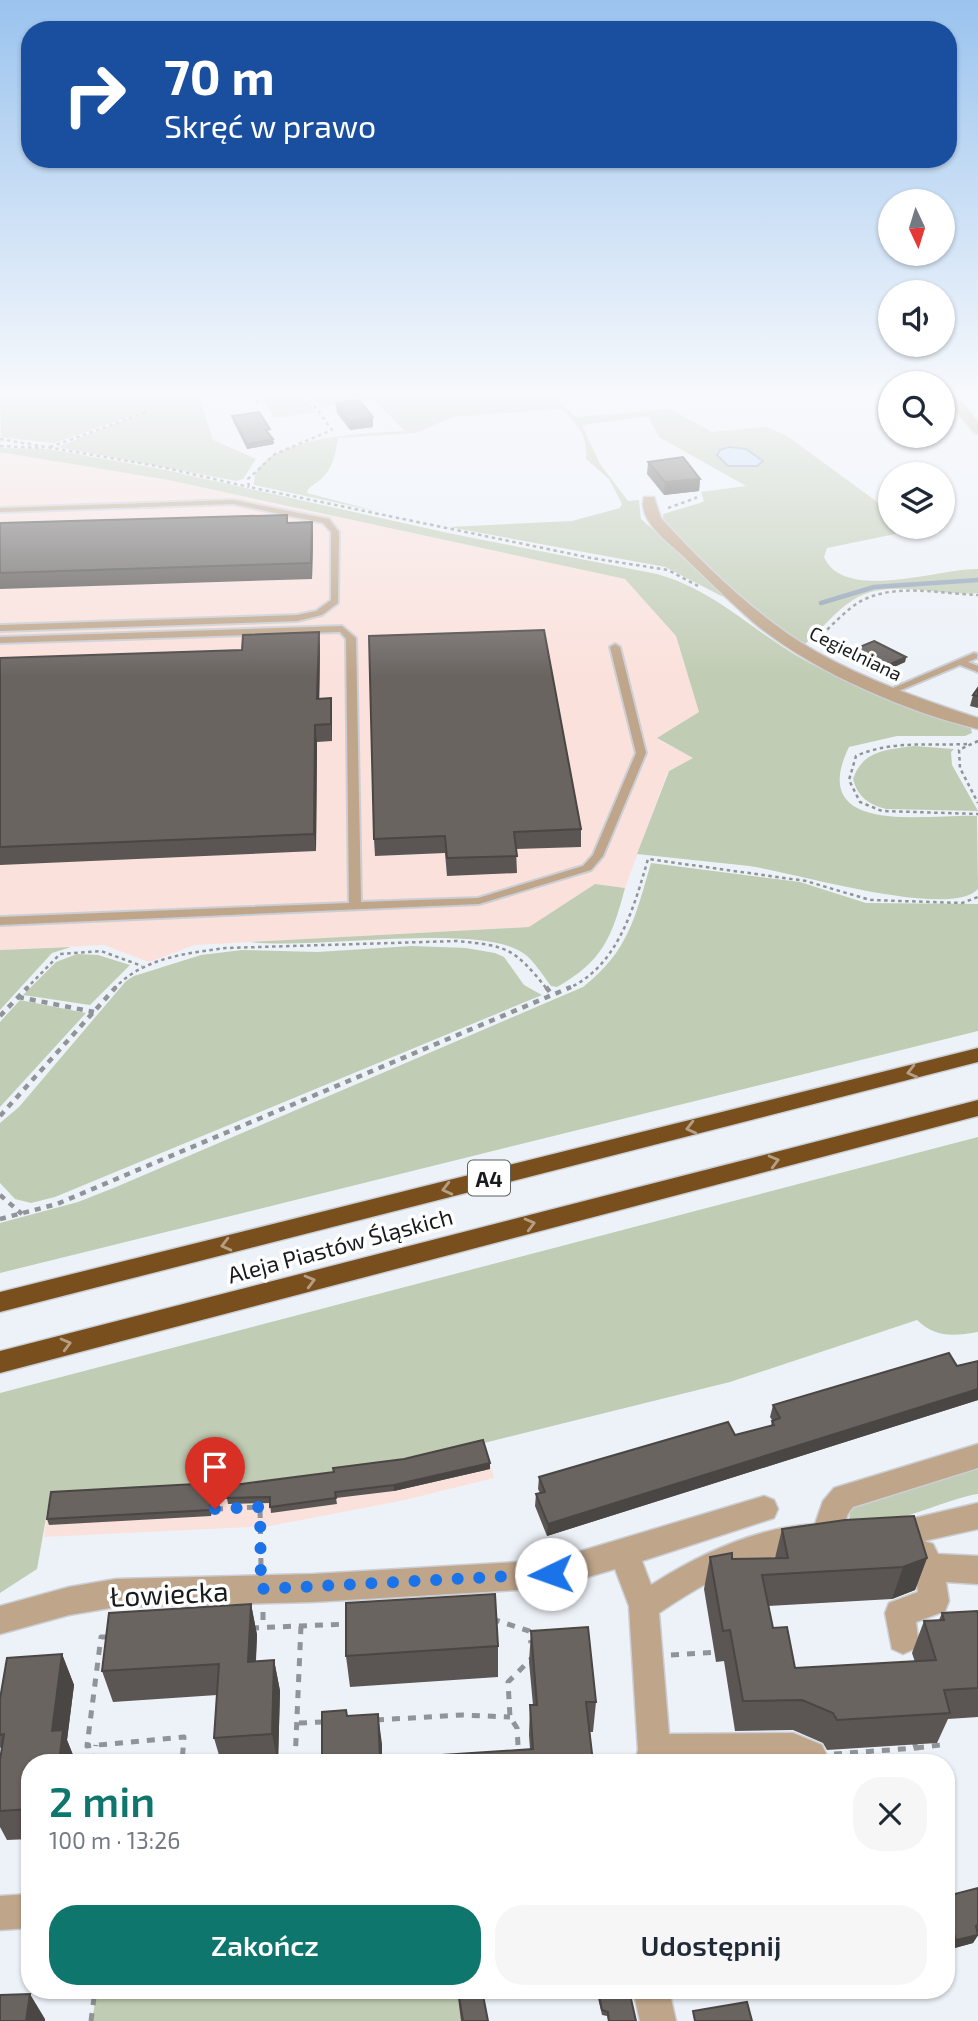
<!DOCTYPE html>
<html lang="pl">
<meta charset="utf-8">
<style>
:root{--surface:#fff;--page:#f6f6f7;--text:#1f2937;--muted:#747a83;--accent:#0f766e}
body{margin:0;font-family:"Exo 2",sans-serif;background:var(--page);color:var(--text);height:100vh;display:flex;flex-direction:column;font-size:26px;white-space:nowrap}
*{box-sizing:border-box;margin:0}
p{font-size:23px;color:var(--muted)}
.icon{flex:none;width:38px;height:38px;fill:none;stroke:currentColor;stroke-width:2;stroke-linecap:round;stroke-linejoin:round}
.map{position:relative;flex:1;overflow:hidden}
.details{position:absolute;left:21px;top:1754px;width:934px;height:245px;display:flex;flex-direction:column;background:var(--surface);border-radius:28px;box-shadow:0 2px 5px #0004}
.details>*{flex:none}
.top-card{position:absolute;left:21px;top:21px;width:936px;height:147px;border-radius:28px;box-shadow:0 2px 5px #0004;background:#1a4fa0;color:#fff;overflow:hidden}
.needle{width:46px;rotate:176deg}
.buttons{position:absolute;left:878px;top:189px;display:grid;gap:14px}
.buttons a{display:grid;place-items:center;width:77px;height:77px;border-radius:50%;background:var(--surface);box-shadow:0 2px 5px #0004;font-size:35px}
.pin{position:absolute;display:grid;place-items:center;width:60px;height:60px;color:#fff;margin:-72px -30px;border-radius:50% 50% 50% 0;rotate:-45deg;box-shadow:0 0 7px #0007}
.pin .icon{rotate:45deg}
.me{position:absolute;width:77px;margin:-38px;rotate:267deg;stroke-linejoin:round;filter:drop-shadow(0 0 5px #0008)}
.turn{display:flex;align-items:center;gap:24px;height:147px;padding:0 28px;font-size:32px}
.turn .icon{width:91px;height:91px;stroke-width:2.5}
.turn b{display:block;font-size:49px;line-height:60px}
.round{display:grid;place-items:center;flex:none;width:74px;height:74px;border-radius:28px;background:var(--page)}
.overview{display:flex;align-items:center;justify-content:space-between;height:119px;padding:0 28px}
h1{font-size:42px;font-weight:600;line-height:52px;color:var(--accent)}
.action{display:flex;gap:14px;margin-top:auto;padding:14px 28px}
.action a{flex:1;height:80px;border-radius:28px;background:var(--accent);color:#fff;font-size:28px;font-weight:600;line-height:80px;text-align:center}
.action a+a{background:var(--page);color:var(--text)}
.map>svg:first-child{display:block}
.industrial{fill:#fbe1db}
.green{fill:#c1ccb4}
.water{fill:#c5daf8;stroke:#91a0b6;stroke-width:2}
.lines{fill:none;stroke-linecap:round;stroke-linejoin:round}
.stream{stroke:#91a0b6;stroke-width:4.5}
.service-casing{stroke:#cbcfd5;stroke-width:4}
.minor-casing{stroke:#cbcfd5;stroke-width:3}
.motorway-casing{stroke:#cbcfd5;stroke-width:3}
.path-far2{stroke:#909398;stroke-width:2.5;stroke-dasharray:3.5 3.5;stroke-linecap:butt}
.path-far1{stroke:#909398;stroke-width:4.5;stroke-dasharray:6 6;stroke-linecap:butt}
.path{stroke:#909398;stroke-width:5;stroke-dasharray:8 8;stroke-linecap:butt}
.service{fill:#bfa58a;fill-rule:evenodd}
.minor{fill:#bfa58a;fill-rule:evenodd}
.motorway{fill:#794f1d;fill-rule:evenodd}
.wall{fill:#5b5653}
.shaded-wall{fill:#4a4644}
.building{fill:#6a6461;stroke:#4a4644;stroke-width:2}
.oneway{stroke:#b59e83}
.route{stroke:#1a73e8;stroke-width:12;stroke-dasharray:0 21.6}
.labels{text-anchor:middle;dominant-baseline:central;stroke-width:7;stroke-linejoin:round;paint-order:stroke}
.far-street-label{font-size:19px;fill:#181a1c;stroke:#fff}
.shield{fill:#fff;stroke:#5d5f60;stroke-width:2}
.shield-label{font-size:21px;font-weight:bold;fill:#181a1c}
.street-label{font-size:23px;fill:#181a1c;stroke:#fff}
.near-street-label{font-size:28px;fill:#181a1c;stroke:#fff}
</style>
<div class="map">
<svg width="978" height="2021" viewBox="0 0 978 2021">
<rect width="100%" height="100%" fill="#edf2f8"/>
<g class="industrial">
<polygon points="0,452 168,480 625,579 676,636 699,712 657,739 694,758 668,771 625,888 595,884 529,927 195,945 149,962 104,945 0,950"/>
<polygon points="484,1443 494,1478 405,1500 270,1526 44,1537 50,1495 270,1483"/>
</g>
<g class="green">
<polygon points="0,394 198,394 213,440 256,459 243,479 236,481 58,447 149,410 54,443 1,437"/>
<polygon points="302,394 316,412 274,418 262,399"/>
<path d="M310,394H551L576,417L670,409L712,432L766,427L787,436L891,512V527H911L915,530L827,548L824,557C844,603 940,568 978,569V593C939,597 889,577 853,600C835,611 820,631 804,645L761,614L664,526L663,514L700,503L704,501L701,492L746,486L659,437L648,416L582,425L600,464L628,501L639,500L641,519L741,606L665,567L449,527L572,521L620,508L622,504L609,479L586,459C588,437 578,424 561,409L453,417L416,433L338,438C335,456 333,469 319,481C313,486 309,485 307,493L380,512L254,485C252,436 372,433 405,431L373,400L321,408Z"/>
<path d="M0,448L48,449L161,469L448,533L657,574C717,591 753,632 806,661C854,687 915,704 967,724L971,729L972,733L965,736H897L849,747C805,837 928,814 977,816L978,889C950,920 792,872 749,866C712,862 674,858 637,854L669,771L693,758L657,738L699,712L676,636L625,579L168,480L0,452Z"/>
<path d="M914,746L954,749L951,752L952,765L978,811L886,809C868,804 858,797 853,779C863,750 886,750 914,746Z"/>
<path d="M651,863L800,882L866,903L978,904V1031L0,1273V1223L78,1202L116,1187L583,987C629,951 635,917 651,863Z"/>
<path d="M595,884L625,888C612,937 603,961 557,987L551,986C543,976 534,960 523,953C479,922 314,950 250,942L529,927Z"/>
<polygon points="412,946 466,948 495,953 504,957 524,985 542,995 55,1197 31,1203 15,1199 0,1183 0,1123 19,1107 126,981 134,976 201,955 242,950 317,952"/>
<polygon points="71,947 52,953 0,1010 0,950"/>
<polygon points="77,954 98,955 130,965 90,1005 23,995 56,962"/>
<polygon points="20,1000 86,1013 0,1107 0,1022"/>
<path d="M978,1137V1332C954,1336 935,1338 917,1320L730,1382L484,1443L270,1483L50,1495L37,1569L0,1593V1393Z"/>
<path d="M978,1465V1494C945,1498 879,1535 849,1519L851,1508L856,1504Z"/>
<polygon points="97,1990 457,1990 462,2021 92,2021"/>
</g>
<polygon class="water" points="729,447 746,449 763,461 757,466 728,466 717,455 720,450"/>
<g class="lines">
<polyline class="stream" points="821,603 874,587 978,580"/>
<g class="service-casing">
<g id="service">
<polygon points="233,500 329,519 339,532 338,603 322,615 297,621 0,631 0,625 297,615 316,611 331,600 331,532 323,523 233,504 0,512 0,508"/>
<polygon points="342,626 356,638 361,902 478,898 583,866 593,855 636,753 610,647 615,644 620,647 646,753 603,856 591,870 479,904 0,925 0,917 349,903 346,639 340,632 0,643 0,637"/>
<polygon points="974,653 977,654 977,658 968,662 978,666 978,672 960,665 894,693 888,693 886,691"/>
</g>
</g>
<g class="minor-casing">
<g id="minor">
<polygon points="943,394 955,394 978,422 978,434 974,433"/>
<path d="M644,497H654L661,518C705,566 758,618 815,651C866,680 923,700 978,718V729C904,711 812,671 753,622C729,601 706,578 683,556C668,542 637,520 644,497Z"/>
<path d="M978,1444V1468L853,1507C841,1520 847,1531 840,1545C822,1552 801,1551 781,1555C737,1564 697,1587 659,1613L669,1734L793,1733L822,1745L827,1756L824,1762H635L638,1750L629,1606L615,1569L551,1588L313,1602L116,1607L69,1615L0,1634V1606L69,1587L116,1579L313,1574L551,1560L764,1496L774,1500L778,1509L774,1518L642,1561L651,1585C699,1554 757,1527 815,1524L823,1501L834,1488Z"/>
<polygon points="978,1503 978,1529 924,1541 933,1544 938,1554 978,1556 978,1584 946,1582 949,1601 945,1611 916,1622 918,1639 914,1649 903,1654 892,1649 885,1613 889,1603 918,1592 914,1567 908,1554 915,1544 891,1548 881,1544 877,1535 881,1526"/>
<polygon points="30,1894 30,1928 0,1930 0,1896"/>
<polygon points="633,1990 669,1990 676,2021 640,2021"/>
</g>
</g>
<g class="motorway-casing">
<g id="motorway">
<polygon points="978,1048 978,1062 0,1312 0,1292"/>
<polygon points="978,1100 978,1116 0,1373 0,1351"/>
</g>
</g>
<g class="path-far2">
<polyline points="253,394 259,405"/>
<polyline points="306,394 332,430 275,454 248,479 249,487 591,558 668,570 698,586"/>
<polyline points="0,439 157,466 249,487"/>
<polyline points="0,446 43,448"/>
<polyline points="50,447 147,412"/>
<polyline points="668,508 696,498 694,493"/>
<path d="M817,639C832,626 846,609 863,600C897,583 942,594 978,595"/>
<polyline points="978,741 959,750 960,768 978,803"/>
<path d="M967,744C929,746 892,740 856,756L849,780L860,802L882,811L978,814"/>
<polyline points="26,989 60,954 101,951 142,966"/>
<path d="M114,989C142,958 187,953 226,948L457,941C508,946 514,948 547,989"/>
<path d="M567,989C618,967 634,907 648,859L806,881L870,900L962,903L978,897"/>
</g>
<g class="path-far1">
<polyline points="546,987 553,996"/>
<polyline points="18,997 94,1012"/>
<polyline points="0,1016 28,987"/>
<polyline points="0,1116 116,987"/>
<polyline points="0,1195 22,1214"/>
<polyline points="0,1219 57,1204 571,987"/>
</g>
<g class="path">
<polyline points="215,1509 260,1507 261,1566"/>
<polyline points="263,1612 263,1628"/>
<polyline points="492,1619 529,1631 531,1643"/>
<polyline points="251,1628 348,1624"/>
<polyline points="107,1637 101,1637 87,1746 184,1737 182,1762"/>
<polyline points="671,1655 719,1652"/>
<polyline points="376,1720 462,1715 510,1717"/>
<polyline points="299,1723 323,1722"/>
<polyline points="518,1745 517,1728 510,1717 508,1682 532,1658"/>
<polyline points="916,1748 941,1745"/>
<polyline points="834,1754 916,1748 914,1741"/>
<polyline points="95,1762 96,1745"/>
<polyline points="295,1762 301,1626"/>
<polyline points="91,2021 95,1990"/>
</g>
<use href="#service" class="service"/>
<use href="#minor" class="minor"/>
<use href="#motorway" class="motorway"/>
</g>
<g class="wall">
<polygon points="336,403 373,427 350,430 337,413"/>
<polygon points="232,416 271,434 269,434 273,439 274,444 247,449 233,421"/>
<polygon points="648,462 700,479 699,491 664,495 647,474"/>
<polygon points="312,522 313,537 312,579 0,589 0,523"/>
<polygon points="319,632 320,649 319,699 332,715 332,741 317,742 316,851 0,865 0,658 242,650"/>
<polygon points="852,650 906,657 905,662 883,672 851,656"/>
<polygon points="978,688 978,708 970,706 973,695"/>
<polygon points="581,829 581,847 516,849 517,873 447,876 445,853 375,856 374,839"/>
<polygon points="978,1361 978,1400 547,1536 535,1506 536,1494 540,1493 538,1489 539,1477 735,1435 771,1426 772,1420 770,1417 773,1405"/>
<polygon points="490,1469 394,1491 336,1498 337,1504 271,1513 270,1503 228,1504 227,1498"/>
<polygon points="214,1489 211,1516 49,1525 47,1519"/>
<polygon points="782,1529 927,1558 915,1590 892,1599 768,1606 773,1628 795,1668 915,1662 912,1653 924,1621 939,1620 942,1613 978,1614 978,1717 948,1719 937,1743 827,1750 823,1743 793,1730 735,1731 724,1661 716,1662 704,1589 710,1557 732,1559 775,1558"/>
<polygon points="251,1604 257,1635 256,1661 274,1660 280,1691 278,1762 221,1762 214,1738 217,1695 113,1702 102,1671"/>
<polygon points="531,1631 596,1702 593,1732 590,1732 593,1762 322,1762 347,1716 378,1714 382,1759 530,1749 529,1735 530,1705 533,1705 529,1662"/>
<polygon points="498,1646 498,1677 350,1687 346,1656"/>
<polygon points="62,1654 74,1685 67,1740 75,1760 75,1762 30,1762 30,1839 7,1840 0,1827 0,1760 2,1750 0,1747 0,1699"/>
<polygon points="978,1888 978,1935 973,1943 951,1949 947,1937 947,1896"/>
<polygon points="457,1990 482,1990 488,2021 461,2021"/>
<polygon points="596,1990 629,1990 636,2021 608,2021 607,2016 602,2015"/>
</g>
<g class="shaded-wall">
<polygon points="373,417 373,427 350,430 349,421"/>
<polygon points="273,439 274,444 247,449 247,444"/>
<polygon points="700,479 699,491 664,495 665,482"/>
<polygon points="312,522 313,537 312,579 311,563"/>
<polygon points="319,632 320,649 319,715 317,699"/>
<polygon points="906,657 905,662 883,672 884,667"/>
<polygon points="331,698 332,715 332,741 331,724"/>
<polygon points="315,725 317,742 316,851 314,834"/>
<polygon points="978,1389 978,1400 547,1536 548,1524"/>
<polygon points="490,1463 490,1469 394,1491 394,1485"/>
<polygon points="213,1483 214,1489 211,1516 210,1510"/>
<polygon points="927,1558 915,1590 892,1599 903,1567"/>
<polygon points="251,1604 257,1635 254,1692 248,1662"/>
<polygon points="62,1654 74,1685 67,1740 75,1760 75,1762 59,1762 52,1731"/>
<polygon points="274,1660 280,1691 278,1762 272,1734"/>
<polygon points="378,1714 382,1744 382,1762 380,1762"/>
<polygon points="978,1935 973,1943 951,1949 956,1940"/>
<polygon points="30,1994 45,2019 45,2021 26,2021"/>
</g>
<g class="building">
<polygon points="359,400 373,417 349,421 336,403"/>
<polygon points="259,412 270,429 266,430 273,439 247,444 232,416"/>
<polygon points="683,457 700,479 665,482 648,462"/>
<polygon points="287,515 287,523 312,522 311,563 0,573 0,523"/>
<polygon points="544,630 581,829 514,832 517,856 447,858 445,836 374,839 369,636"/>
<polygon points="319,632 317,699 331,698 331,724 315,725 314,834 0,847 0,658 242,650 243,635"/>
<polygon points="874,641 906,657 884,667 852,650"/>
<polygon points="978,688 978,696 973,695"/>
<polygon points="949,1353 957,1366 978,1361 978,1389 548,1524 536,1494 545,1492 539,1477 728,1422 735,1435 774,1425 772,1421 780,1418 773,1405"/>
<polygon points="483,1440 490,1463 394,1485 335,1492 336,1498 270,1507 270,1497 227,1498 226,1486 334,1472 333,1468 404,1459"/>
<polygon points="213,1483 210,1510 47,1519 51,1492"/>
<polygon points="914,1516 927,1558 903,1567 762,1575 773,1628 787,1627 795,1668 936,1660 924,1621 944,1620 942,1613 977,1611 978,1614 978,1688 944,1690 950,1713 837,1720 833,1713 802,1700 743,1701 730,1630 723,1631 710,1557 732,1553 732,1559 788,1558 782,1529 845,1520"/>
<polygon points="495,1594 498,1646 346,1656 346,1603"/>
<polygon points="251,1604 248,1662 274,1660 272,1734 214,1738 219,1664 102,1671 109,1613"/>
<polygon points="588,1627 596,1702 586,1702 593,1762 322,1762 322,1712 346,1710 347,1716 378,1714 380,1759 533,1749 530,1705 537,1705 531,1631"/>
<polygon points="62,1654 52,1731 63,1730 59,1762 30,1762 30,1809 0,1811 0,1760 4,1734 0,1735 0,1699 7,1658"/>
<polygon points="978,1888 978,1925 976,1926 978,1935 956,1940 952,1928 947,1926 947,1896"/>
<polygon points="458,1990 482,1990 488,2021 463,2021"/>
<polygon points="598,1990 629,1990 636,2021 609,2021 608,2012 602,2010"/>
<polygon points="30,1994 26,2021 0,2021 0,1995"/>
<polygon points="747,2002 752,2021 695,2021 693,2011"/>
</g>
<defs><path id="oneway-chevron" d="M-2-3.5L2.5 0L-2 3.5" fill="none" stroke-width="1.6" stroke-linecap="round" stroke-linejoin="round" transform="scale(1.75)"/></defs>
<g class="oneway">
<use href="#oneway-chevron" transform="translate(912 1072) rotate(166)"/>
<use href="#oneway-chevron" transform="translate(691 1128) rotate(166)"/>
<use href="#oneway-chevron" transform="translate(774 1161) rotate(-15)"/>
<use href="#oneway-chevron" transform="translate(447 1189) rotate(166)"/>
<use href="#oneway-chevron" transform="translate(530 1224) rotate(-15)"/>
<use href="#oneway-chevron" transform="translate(226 1245) rotate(166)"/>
<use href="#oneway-chevron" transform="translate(310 1281) rotate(-15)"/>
<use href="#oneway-chevron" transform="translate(66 1344) rotate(-15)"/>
</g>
<linearGradient id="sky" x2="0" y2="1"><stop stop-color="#9ac3ee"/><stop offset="0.58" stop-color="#f7f9fc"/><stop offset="1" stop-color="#f7f9fc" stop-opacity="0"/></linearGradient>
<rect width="978" height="677" fill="url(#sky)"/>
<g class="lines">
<polyline class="route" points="215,1509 260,1507 261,1589 551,1574"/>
</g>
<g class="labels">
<g class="far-street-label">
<text transform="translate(856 653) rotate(26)">Cegielniana</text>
</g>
<rect class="shield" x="468" y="1160.5" width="42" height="35" rx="5"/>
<g class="shield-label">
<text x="489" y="1178">A4</text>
</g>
<g class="street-label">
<text transform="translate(340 1245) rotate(-15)">Aleja Piastów Śląskich</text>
</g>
<g class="near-street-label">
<text transform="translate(169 1593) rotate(-3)">Łowiecka</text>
</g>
</g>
</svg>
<div class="buttons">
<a><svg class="needle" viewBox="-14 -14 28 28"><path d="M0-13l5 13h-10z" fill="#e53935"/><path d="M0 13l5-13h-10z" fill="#747a83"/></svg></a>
<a><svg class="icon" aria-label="sound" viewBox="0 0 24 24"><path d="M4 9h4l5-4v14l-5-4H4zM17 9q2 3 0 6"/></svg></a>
<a><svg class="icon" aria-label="search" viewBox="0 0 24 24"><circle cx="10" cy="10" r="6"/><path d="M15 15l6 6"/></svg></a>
<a><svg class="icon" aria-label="layers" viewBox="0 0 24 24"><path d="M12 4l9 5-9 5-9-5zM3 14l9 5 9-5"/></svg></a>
</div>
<div class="pin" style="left:215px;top:1509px;background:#d93025"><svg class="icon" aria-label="arrive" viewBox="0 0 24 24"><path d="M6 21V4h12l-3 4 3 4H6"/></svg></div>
<svg class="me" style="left:551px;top:1574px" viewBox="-20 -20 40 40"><circle r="19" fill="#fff"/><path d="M0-13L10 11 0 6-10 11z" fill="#1a73e8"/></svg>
<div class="top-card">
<div class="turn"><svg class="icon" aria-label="right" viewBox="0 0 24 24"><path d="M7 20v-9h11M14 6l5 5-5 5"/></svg><div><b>70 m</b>Skręć w prawo</div></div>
</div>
<section class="details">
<div class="overview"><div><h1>2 min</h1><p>100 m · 13:26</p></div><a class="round"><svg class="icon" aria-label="close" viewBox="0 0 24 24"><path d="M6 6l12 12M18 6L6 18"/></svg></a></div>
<div class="action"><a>Zakończ</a><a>Udostępnij</a></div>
</section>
</div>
